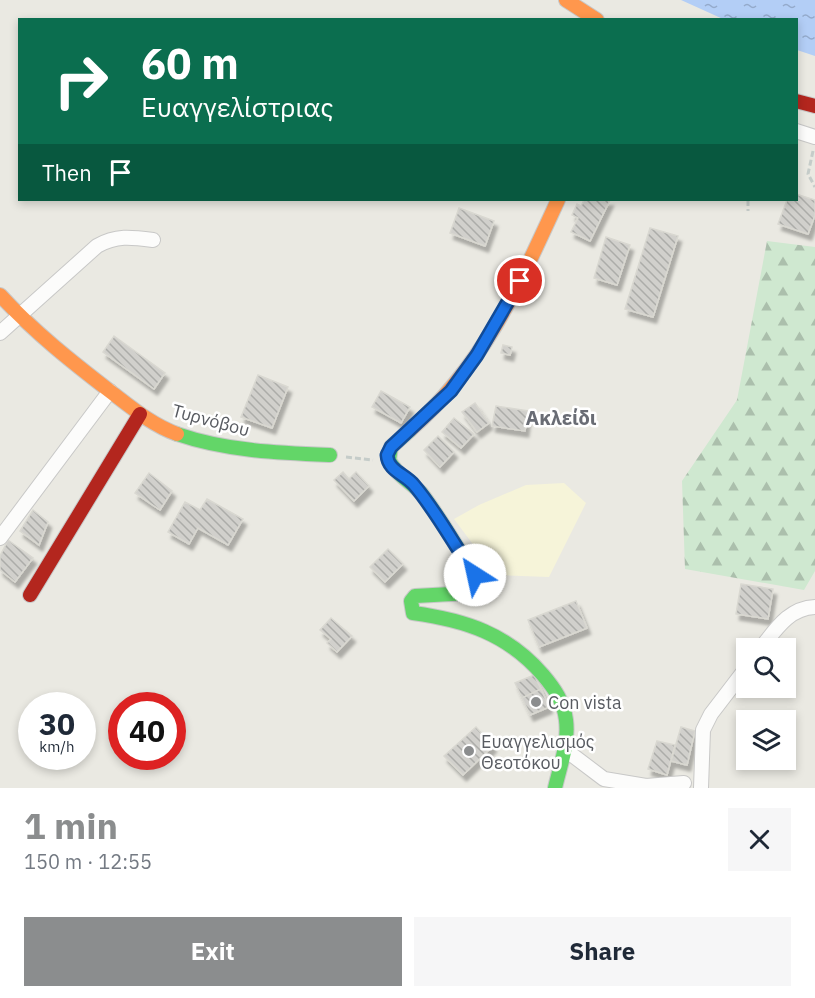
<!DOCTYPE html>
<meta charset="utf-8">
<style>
:root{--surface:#fff;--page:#f6f6f7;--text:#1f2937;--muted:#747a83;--accent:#8b8d8e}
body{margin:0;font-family:"IBM Plex Sans",sans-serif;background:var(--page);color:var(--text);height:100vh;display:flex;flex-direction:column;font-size:22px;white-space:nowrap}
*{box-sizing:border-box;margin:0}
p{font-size:20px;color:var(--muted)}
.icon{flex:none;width:33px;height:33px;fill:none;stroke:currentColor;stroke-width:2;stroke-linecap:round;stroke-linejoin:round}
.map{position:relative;height:788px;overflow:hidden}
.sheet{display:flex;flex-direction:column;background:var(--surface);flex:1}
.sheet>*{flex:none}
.hud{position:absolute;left:18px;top:18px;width:780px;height:183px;border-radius:0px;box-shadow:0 3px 9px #0003;background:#0b6e4f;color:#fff;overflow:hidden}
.buttons{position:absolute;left:736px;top:638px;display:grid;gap:12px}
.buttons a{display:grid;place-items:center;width:60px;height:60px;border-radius:0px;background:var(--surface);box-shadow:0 3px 9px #0003;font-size:30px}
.speed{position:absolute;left:18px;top:692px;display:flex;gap:12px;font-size:30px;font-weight:700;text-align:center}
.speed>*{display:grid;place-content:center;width:78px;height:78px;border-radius:50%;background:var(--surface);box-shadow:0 3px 9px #0003;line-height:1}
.speed small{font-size:15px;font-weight:400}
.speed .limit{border:9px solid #d22;background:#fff;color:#111}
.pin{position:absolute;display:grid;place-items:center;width:51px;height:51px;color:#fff;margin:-26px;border:3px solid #fff;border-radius:50%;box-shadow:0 2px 6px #0007}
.me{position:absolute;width:66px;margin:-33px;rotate:325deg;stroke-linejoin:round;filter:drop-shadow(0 0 4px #0008)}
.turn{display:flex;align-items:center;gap:21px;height:126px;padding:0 24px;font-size:27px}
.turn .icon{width:78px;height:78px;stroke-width:2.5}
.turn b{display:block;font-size:42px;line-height:51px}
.then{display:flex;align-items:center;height:57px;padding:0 24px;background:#0003;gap:12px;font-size:22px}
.round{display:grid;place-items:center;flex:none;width:63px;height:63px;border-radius:0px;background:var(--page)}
.headline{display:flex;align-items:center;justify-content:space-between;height:102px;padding:0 24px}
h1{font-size:36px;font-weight:700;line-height:45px;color:var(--accent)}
.cta{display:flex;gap:12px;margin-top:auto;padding:12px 24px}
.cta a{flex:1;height:69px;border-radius:0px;background:var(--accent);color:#fff;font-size:24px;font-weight:700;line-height:69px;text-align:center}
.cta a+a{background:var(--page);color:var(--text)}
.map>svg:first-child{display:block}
.commercial{fill:#f6f4d9}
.forest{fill:url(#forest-firs)}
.water{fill:url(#water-ripples)}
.building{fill:url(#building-back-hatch);stroke:#d9d8d1;stroke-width:1.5;filter:url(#shadow)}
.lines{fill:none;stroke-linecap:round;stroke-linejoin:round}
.street-casing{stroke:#c8c8c7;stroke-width:16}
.fast-casing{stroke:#c8c8c8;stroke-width:16}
.slow-casing{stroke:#c8c8c8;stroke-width:16}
.jam-casing{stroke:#c8c8c8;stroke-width:16}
.path{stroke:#c5ccc9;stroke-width:3;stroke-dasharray:6 3;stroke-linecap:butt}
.street{stroke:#fcfcfb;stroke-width:14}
.fast{stroke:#63d668;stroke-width:14}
.slow{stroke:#ff974d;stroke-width:14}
.jam{stroke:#b3261e;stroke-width:14}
.route-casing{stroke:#114b97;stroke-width:15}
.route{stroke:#1a73e8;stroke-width:10}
.poi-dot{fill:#8b8d8e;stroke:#fff;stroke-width:2}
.labels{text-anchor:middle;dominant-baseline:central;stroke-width:5;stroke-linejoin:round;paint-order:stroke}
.street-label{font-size:18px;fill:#585b61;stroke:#fff}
.poi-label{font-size:18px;fill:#585b61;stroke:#fff;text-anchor:start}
.neighbourhood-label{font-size:20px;font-weight:bold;fill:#696c74;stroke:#fff}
</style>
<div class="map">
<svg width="815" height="788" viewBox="0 0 815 788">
<defs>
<pattern id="forest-firs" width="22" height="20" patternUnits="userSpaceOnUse" patternTransform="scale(1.5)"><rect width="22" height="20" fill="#cfe8d0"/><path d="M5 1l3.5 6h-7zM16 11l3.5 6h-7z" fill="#abbfac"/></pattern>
<pattern id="water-ripples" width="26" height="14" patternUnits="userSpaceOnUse" patternTransform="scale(1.5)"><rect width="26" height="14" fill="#b3cef6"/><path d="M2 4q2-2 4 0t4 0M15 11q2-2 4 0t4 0" fill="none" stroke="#94aacb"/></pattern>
<pattern id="building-back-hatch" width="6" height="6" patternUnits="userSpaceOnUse" patternTransform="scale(1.5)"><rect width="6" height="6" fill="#d1d0cc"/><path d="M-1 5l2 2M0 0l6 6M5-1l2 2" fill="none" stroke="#acaca9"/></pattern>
<filter id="shadow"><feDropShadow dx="3.5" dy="6" stdDeviation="1.5" flood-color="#0004"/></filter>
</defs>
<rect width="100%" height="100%" fill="#eae9e2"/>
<polygon class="commercial" points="564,483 586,503 549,577 496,575 454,519 479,505 526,485"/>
<polygon class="forest" points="767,241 815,247 815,571 804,590 685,569 682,481 737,400"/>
<polygon class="water" points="681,0 815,0 815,56 797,50 796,20 723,19"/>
<g class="building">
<polygon points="796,194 815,200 815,215 808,234 778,224 787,200 796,200"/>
<polygon points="584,200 610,200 590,241 571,232 578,218 572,215 577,204 581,206"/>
<polygon points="459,208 494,221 485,246 450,233"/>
<polygon points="650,228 678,236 653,317 625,309"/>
<polygon points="606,237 630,245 617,285 594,278"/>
<polygon points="114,336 165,373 154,389 103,352"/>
<polygon points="503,345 512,347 510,355 501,353"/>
<polygon points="258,375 288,387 272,428 241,417"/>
<polygon points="381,391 410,407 401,423 372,407"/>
<polygon points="475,403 489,423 477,432 462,412"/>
<polygon points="496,406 528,411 525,431 492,426"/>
<polygon points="454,418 474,434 461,448 442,432"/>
<polygon points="438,436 454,452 440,467 424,450"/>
<polygon points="343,472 349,479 356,472 369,486 354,501 334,480"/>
<polygon points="149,473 172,491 160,510 135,493"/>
<polygon points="207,499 243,519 228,545 198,528 189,544 168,532 185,502 200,510"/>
<polygon points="33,510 48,522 39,545 20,531"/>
<polygon points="8,540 33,558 15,582 0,570 0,556"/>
<polygon points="388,549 403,564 385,582 370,567"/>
<polygon points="741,584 773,589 768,619 736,614"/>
<polygon points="576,601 587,628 539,647 528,620"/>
<polygon points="331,618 352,636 337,652 327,643 331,639 320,630"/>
<polygon points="534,675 541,689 522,698 515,683"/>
<polygon points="541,689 549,707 530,715 522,698"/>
<polygon points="476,727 493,746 463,775 444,756"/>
<polygon points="681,727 695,731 687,765 671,761"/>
<polygon points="657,741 675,745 667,775 648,769"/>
</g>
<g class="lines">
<g class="street-casing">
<g id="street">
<polyline points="796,131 815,137"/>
<path d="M0,333L97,246C116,235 131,237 153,240"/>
<polyline points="0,538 110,391"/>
<path d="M761,648C776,629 789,608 815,607"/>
<polyline points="563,748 604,779 646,786 684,783"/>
<polyline points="701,788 703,730 711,714 747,667"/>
</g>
</g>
<g class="fast-casing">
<g id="fast">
<path d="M410,430L391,447L389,460C395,474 411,482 421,493C441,519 457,548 475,575L477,584L470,593L415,596L411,601L413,613C465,620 508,634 543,675C554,688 564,702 566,720C569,743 560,766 555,788"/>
<path d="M177,434C226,451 279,453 330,455"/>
</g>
</g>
<g class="slow-casing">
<g id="slow">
<polyline points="566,0 597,20"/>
<path d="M0,295C34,332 72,362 111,392C132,408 152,425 177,434"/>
<path d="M410,430C484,365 518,287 558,200"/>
</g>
</g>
<g class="jam-casing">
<g id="jam">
<polyline points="796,101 815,106"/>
<polyline points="30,595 140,414"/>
</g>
</g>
<g class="path">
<polyline points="813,151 808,174 815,187"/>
<polyline points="748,200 748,211"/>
<polyline points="346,457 373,460"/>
</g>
<use href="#street" class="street"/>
<use href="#fast" class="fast"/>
<use href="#slow" class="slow"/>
<use href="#jam" class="jam"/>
</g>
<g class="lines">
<g class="route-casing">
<path id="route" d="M475,575C454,545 437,512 414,485C405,474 388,471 387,455L391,447L451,391L477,355L520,281"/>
</g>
<use href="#route" class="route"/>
</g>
<g class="poi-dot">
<circle cx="536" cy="702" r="6"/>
<circle cx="469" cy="751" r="6"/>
</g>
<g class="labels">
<g class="street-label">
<text transform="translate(211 420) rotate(15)">Τυρνόβου</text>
</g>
<g class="poi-label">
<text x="548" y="702">Con vista</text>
<text x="481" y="741">Ευαγγελισμός<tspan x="481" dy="21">Θεοτόκου</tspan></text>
</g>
<g class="neighbourhood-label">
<text x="561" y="417">Ακλείδι</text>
</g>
</g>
</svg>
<div class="buttons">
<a><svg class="icon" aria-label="search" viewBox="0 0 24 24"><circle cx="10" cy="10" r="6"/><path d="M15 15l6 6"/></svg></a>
<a><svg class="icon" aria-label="layers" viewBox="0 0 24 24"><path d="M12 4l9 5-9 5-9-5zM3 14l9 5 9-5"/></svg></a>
</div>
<div class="speed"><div>30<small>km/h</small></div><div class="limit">40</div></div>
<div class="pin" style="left:520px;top:281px;background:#d93025"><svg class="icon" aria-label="arrive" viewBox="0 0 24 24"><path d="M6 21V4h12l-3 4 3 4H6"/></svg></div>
<svg class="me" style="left:475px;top:575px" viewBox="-20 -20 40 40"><circle r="19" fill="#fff"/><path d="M0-13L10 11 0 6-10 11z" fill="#1a73e8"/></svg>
<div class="hud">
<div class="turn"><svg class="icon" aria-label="right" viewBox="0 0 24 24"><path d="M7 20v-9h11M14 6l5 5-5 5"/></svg><div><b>60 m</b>Ευαγγελίστριας</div></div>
<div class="then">Then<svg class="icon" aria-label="arrive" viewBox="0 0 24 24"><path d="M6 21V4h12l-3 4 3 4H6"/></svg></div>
</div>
</div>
<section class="sheet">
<div class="headline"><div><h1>1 min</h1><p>150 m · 12:55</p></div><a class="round"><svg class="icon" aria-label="close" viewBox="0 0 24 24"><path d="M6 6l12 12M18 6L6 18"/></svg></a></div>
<div class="cta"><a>Exit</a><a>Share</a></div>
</section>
